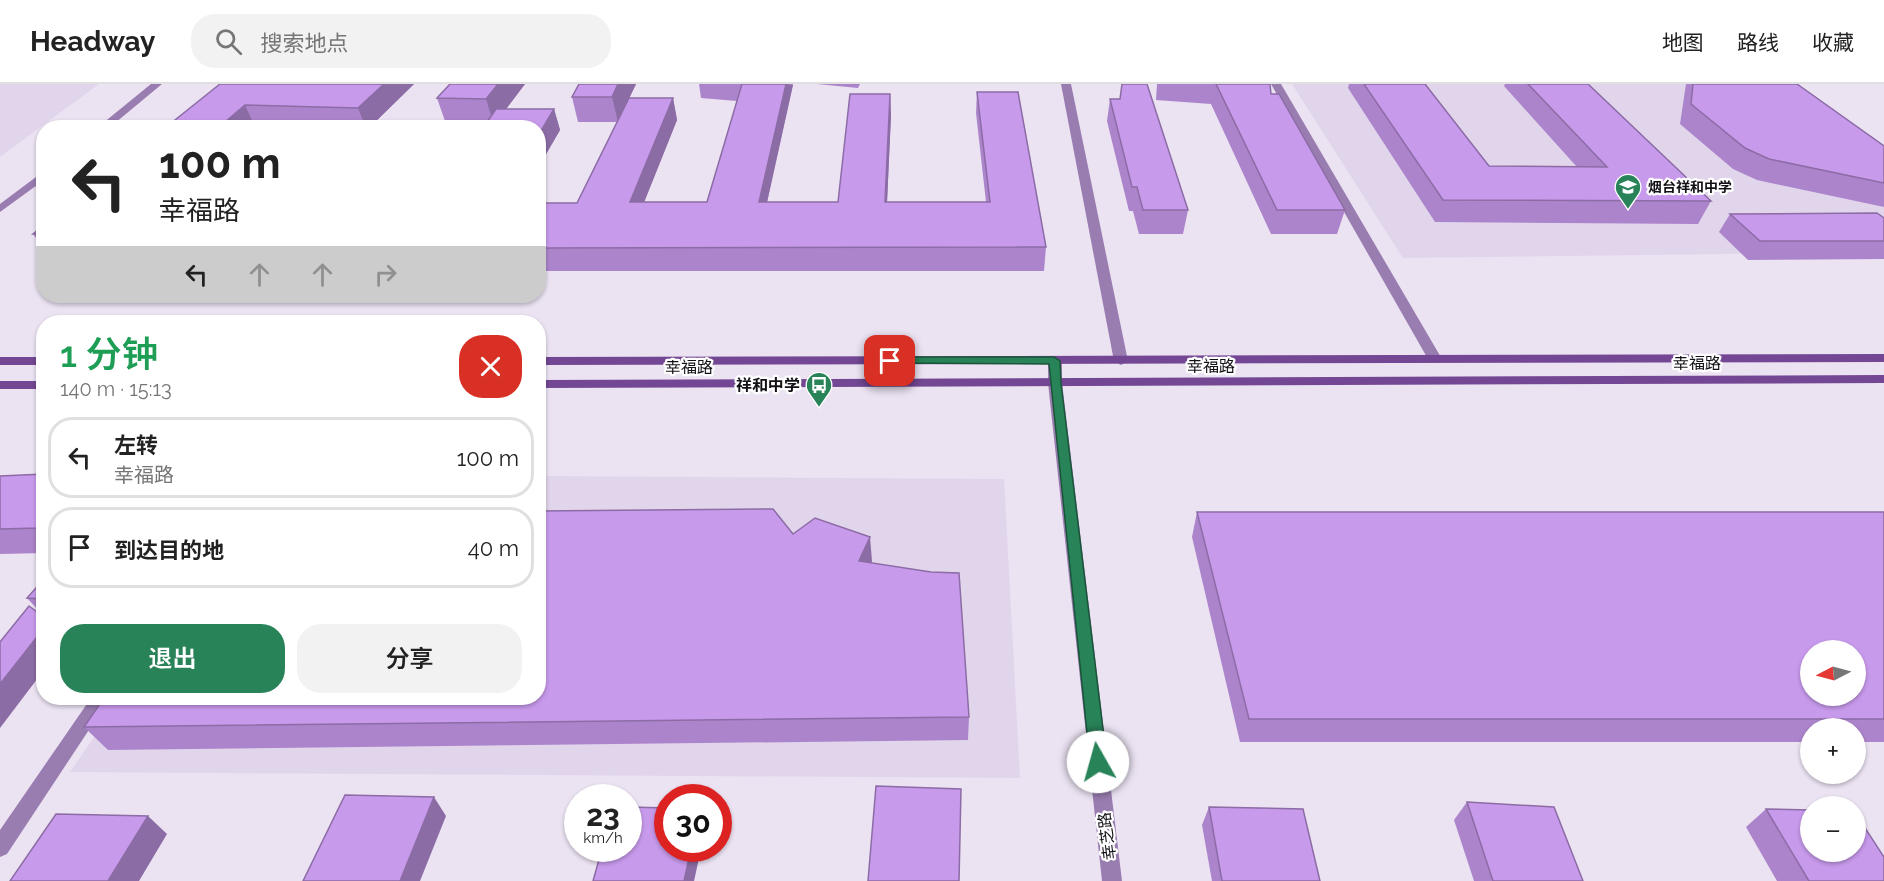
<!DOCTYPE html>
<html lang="zh">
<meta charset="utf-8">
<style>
:root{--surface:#fff;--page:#f2f2f2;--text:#222;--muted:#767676;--line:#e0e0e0;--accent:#288359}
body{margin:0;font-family:Raleway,"Noto Sans SC",sans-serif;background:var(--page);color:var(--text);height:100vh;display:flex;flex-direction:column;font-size:22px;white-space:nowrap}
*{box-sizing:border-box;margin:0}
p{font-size:20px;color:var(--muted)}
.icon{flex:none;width:33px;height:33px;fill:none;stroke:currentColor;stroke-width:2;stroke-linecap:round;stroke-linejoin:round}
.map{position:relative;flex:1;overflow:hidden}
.drawer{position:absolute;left:36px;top:231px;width:510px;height:390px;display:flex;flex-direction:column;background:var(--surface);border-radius:24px;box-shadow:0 2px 4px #0004}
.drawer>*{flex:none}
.top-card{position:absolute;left:36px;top:36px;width:510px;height:183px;border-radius:24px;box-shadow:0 2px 4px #0004;background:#fff;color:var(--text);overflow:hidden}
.needle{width:39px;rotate:264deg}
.controls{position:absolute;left:1800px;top:556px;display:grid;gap:12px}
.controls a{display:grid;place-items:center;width:66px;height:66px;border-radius:50%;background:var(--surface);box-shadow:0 2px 4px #0004;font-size:30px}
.speed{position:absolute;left:564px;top:700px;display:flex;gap:12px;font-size:30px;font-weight:700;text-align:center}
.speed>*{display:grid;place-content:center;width:78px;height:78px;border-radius:50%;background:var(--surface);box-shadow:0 2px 4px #0004;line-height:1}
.speed small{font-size:15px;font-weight:400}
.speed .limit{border:9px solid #d22;background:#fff;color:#111}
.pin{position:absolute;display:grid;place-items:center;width:51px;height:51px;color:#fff;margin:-26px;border-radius:12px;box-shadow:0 3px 9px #0006}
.me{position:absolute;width:66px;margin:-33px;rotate:353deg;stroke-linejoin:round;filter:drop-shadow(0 0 4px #0008)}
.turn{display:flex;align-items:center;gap:21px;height:126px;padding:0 24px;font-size:27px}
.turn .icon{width:78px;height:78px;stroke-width:2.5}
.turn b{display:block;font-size:42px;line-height:51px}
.lanes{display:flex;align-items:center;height:57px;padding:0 24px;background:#0003;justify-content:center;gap:30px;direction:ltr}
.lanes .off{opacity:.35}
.round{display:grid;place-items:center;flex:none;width:63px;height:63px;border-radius:24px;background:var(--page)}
.headline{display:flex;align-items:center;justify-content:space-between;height:102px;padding:0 24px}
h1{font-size:36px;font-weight:600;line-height:45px;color:#1e9e55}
.primary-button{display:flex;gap:12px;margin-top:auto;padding:12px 24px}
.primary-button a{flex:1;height:69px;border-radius:24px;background:var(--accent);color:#fff;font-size:24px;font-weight:600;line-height:69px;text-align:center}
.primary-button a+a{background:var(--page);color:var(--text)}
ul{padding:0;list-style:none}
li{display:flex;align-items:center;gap:18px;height:81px;margin:0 12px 9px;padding:0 12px;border:3px solid var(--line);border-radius:24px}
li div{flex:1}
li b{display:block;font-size:22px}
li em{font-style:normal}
header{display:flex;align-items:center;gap:36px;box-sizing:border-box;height:84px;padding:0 30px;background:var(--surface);border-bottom:2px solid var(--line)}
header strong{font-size:28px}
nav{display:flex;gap:33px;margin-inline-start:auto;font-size:21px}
.search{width:420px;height:54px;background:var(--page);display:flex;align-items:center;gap:15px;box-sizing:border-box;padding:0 21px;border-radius:24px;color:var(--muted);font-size:22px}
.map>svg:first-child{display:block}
.built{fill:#e1d5ec}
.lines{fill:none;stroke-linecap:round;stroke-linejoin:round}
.service{fill:#997cb0;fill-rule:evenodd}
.minor{fill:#997cb0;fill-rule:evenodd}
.tertiary{fill:#997cb0;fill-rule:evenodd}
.secondary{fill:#734793;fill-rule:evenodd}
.wall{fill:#ac84cb}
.shaded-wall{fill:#8c6ca5}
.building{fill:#c89aec;stroke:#8c6ca5;stroke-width:1.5;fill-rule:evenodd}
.route{fill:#288359;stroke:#1a553a;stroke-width:1.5}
.labels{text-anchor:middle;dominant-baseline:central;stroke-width:4.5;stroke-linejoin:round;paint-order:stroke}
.far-poi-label{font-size:14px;font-weight:bold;fill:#120f15;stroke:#fff;text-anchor:start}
.street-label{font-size:16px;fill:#120f15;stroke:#fff}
.poi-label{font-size:16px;font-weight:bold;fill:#120f15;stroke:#fff;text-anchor:end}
</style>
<header>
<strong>Headway</strong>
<div class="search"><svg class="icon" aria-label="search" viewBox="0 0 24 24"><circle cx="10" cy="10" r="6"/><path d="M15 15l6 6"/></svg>搜索地点</div>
<nav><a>地图</a><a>路线</a><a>收藏</a></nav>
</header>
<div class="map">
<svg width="1884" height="797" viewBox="0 0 1884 797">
<rect width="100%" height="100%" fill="#ebe2f2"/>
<g class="built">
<polygon points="0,0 99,0 0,73"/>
<polygon points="1292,0 1770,0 1884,83 1884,168 1403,174"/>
<polygon points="539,392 1004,395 1020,694 70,688 121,614 538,614"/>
</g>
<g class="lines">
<g class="service">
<polygon points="1061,0 1071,0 1128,277 1121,281 1114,277"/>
<polygon points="1271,0 1281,0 1442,275 1440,278 1430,278 1428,275"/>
<polygon points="91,614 110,614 7,770 0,773 0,746"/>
</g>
<polygon class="minor" points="1055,273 1062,277 1062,299 1122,797 1102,797 1048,299 1048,277"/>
<g class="tertiary">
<polygon points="151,0 162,0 109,44 97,44"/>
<polygon points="44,87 44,96 0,128 0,120"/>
</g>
<g class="secondary">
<polygon points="1884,270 1884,278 538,281 538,273"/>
<rect x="0" y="273" width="44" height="8"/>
<polygon points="1884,291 1884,299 538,304 538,296"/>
<rect x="0" y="297" width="44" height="8"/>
</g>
</g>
<g class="wall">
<polygon points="220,0 414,0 369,44 165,44"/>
<polygon points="525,0 506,25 554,25 560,46 538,84 538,44 485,41 446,40 437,14"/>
<polygon points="579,0 636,0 629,14 673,14 677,36 644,118 707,118 737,17 701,14 699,0 793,0 767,118 838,118 890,10 891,31 887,118 986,118 976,29 977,8 1046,163 1044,187 538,187 538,119 577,119 617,38 578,38 572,13"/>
<polygon points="817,0 860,0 858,4"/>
<polygon points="1157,0 1270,0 1271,10 1345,126 1337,150 1271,150 1211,20 1156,16"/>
<polygon points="1349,0 1425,0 1489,82 1577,83 1504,2 1505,0 1588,0 1711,117 1698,140 1435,138 1348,4"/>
<polygon points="1686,0 1797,0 1884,62 1884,123 1757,96 1733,85 1680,40"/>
<polygon points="1110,15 1188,126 1183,150 1139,150 1133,127 1129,127 1107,37"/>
<polygon points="1730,130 1884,134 1884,175 1748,176 1719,148"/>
<polygon points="44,141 44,165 33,150"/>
<polygon points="44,390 44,469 0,470 0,392"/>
<polygon points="1197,428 1884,428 1884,658 1856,658 1856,645 1810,645 1810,658 1240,658 1192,453"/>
<polygon points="793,450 872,477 871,479 969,633 968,656 108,666 84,643"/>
<polygon points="44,495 44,528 40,528 27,514"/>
<polygon points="1467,718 1583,797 1474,797 1454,736"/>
<polygon points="1209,723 1320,797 1212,797 1202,741"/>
<polygon points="1766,725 1884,797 1777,797 1746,743"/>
</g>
<g class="shaded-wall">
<polygon points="384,0 414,0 369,44 366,44 358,24"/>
<polygon points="498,0 525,0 494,41 486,15"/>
<polygon points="618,0 636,0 618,38 612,13"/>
<polygon points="786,0 793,1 762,141 759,118"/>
<polygon points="890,10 891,31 886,141 885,118"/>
<polygon points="673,14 677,36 635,141 630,118"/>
<polygon points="245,21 255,43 255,44 218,44"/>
<polygon points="554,25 560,46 538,84 538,52"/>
<polygon points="44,438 44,449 39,444"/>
<polygon points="870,453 872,477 861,501 859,477"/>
<polygon points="44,544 44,586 0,644 0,600"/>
<polygon points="434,713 446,732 420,797 400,797"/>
<polygon points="148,732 167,750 139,797 108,797"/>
<polygon points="691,765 701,765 694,797 684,797"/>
</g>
<g class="building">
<polygon points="220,0 384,0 358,24 245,21 218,44 165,44"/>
<polygon points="450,0 498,0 486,15 437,14"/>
<polygon points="579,0 618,0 612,13 572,13"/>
<polygon points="742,0 786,0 759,118 838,118 850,10 890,10 885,118 990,118 977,8 1018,8 1046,163 538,164 538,119 577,119 629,14 673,14 630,118 707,118"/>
<polygon points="1122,0 1147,0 1188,126 1143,126 1137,103 1132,103 1110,15 1120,15"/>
<polygon points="1216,0 1270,0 1271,10 1279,10 1345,126 1277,126"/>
<polygon points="1364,0 1425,0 1489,82 1607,83 1528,0 1588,0 1711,117 1443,116"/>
<polygon points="1693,0 1797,0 1884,62 1884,99 1769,75 1745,64 1691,20"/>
<polygon points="496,25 554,25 538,52 538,44 483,44"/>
<polygon points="1877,129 1884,134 1884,157 1760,157 1730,130"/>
<polygon points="44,141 44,150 33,150"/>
<polygon points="44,390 44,438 39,444 0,445 0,392"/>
<polygon points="773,425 793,450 815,434 870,453 859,477 931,488 959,489 969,633 84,643 104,614 538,614 538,427"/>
<path d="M1197,428H1884V635H1249ZM1810,567H1856V612H1810Z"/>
<polygon points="44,495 44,515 27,514"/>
<polygon points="29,522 44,533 44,544 0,600 0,558"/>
<polygon points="876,702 961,705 959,797 868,797"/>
<polygon points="345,711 434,713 400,797 303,797"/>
<polygon points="1467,718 1554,723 1583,797 1493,797"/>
<polygon points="628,723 668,724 668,765 691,765 684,797 593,797 602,765 628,765"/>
<polygon points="1209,723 1303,725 1320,797 1222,797"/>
<polygon points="1766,725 1810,726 1810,768 1856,768 1856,730 1884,773 1884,797 1809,797"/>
<polygon points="56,730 148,732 108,797 10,797"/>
</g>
<polygon class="route" points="890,273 1054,273 1060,277 1061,299 1107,678 1104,684 1098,686 1092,684 1090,678 1049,280 886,279 886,274"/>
<defs>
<g id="school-pin" transform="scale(1.35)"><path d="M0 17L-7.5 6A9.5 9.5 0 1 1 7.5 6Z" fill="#288359" stroke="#fff"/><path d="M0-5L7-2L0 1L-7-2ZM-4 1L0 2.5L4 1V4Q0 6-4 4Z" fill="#fff"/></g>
<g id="bus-pin" transform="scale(1.35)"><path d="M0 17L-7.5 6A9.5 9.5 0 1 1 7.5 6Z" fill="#288359" stroke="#fff"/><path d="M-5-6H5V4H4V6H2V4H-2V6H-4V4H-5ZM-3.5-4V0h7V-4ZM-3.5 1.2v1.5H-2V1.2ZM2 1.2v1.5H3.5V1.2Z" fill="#fff"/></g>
</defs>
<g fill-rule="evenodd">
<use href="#school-pin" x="1628" y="103"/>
<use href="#bus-pin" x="819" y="301"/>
</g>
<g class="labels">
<g class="far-poi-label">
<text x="1648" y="103">烟台祥和中学</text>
</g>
<g class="street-label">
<text x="1697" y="279">幸福路</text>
<text x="1211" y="282">幸福路</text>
<text x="689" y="283">幸福路</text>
<text transform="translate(1107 752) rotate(-97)">幸芝路</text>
</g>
<g class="poi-label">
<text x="800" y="301">祥和中学</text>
</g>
</g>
</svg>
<div class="controls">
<a><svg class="needle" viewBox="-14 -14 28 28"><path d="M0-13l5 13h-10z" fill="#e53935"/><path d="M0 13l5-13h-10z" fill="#767676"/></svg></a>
<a>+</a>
<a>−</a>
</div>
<div class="speed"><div>23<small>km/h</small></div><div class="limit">30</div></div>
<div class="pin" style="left:890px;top:277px;background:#d93025"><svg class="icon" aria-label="arrive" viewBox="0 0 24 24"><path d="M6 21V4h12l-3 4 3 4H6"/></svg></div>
<svg class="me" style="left:1098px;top:678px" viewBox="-20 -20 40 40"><circle r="19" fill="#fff"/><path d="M0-13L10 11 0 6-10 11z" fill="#288359"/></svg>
<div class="top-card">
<div class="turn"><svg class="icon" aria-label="left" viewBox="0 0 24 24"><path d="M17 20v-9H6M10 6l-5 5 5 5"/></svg><div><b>100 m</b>幸福路</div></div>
<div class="lanes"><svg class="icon" aria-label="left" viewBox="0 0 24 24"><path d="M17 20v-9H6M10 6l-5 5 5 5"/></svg><svg class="icon off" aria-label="ahead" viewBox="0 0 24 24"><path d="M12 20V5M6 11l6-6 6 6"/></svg><svg class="icon off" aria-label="ahead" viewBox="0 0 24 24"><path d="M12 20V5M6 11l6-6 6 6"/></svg><svg class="icon off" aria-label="right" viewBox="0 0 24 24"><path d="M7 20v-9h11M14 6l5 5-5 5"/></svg></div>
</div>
<section class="drawer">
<div class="headline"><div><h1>1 分钟</h1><p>140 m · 15:13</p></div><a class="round" style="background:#d93025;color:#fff"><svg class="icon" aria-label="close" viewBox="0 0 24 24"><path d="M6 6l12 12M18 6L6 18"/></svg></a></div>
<ul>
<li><svg class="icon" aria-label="left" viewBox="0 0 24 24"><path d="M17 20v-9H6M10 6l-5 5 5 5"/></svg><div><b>左转</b><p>幸福路</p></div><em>100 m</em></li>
<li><svg class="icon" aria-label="arrive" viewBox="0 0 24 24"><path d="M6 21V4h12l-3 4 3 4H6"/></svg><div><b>到达目的地</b></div><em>40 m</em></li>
</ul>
<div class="primary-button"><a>退出</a><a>分享</a></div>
</section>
</div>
